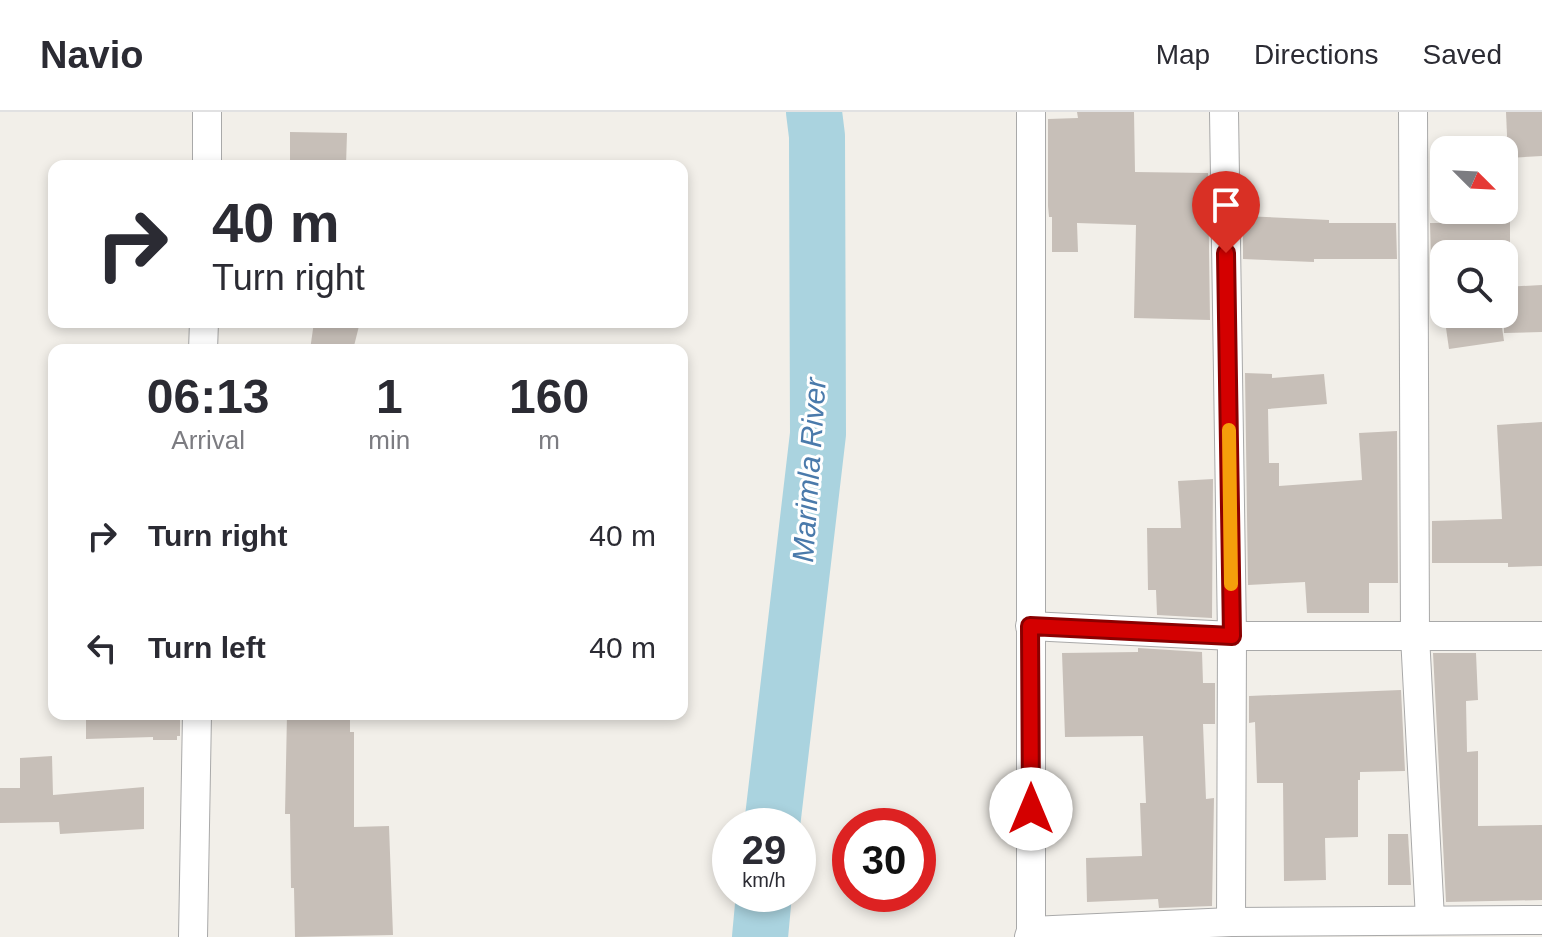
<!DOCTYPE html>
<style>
:root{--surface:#fff;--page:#f7f7f7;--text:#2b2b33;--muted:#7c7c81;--line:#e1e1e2}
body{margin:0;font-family:Helvetica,sans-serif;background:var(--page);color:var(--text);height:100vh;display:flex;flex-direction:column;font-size:30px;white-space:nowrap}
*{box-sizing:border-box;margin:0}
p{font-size:26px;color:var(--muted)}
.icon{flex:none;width:44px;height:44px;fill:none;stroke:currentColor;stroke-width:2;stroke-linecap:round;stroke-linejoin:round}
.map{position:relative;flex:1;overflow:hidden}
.side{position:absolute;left:48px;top:232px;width:640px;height:376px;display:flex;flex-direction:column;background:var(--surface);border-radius:16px;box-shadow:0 4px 12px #0003}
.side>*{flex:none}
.banner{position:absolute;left:48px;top:48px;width:640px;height:168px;border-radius:16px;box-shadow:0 4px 12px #0003;background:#fff;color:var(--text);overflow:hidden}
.needle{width:52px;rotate:114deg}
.fabs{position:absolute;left:1430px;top:24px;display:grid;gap:16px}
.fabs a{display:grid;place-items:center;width:88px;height:88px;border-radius:16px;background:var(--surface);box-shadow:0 4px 12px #0003;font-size:40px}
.speed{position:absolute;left:712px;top:696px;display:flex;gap:16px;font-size:40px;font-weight:700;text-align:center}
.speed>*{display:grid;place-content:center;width:104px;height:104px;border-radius:50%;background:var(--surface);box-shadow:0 4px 12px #0003;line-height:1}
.speed small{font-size:20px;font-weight:400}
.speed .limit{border:12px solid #d22;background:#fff;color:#111}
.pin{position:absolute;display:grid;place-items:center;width:68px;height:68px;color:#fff;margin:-82px -34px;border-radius:50% 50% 50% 0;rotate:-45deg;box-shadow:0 0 8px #0007}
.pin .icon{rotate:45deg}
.me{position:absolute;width:88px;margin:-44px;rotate:0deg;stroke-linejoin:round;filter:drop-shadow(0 0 6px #0008)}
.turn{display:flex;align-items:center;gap:28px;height:168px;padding:0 32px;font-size:36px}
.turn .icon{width:104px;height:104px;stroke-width:2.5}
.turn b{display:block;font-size:56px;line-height:68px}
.eta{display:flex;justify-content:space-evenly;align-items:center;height:136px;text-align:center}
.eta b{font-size:48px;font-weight:700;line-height:56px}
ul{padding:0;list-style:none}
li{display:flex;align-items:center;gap:24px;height:112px;padding:0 32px}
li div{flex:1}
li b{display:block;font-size:30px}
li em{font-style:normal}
header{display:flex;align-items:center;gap:48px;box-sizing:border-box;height:112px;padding:0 40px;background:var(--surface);border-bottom:2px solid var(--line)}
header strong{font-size:38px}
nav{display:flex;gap:44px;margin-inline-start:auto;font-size:28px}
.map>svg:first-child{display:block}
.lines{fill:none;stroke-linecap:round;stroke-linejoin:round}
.river{stroke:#aad3df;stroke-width:56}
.building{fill:#c7bfb8}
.street-casing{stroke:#a9a9a9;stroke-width:30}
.street{stroke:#fff;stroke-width:28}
.route-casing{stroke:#8a0000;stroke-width:20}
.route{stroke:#d40000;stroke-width:14}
.slow{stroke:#f59e0b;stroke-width:14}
.labels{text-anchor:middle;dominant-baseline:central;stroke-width:6;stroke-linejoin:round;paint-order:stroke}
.water-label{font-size:30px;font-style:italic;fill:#4a7aab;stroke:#fff}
</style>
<header>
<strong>Navio</strong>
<nav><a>Map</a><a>Directions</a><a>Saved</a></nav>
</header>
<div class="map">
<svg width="1542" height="825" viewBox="0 0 1542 825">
<rect width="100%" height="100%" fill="#f2efe9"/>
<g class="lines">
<g class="river">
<polyline points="772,714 818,322 817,24 814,0"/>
<polyline points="760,825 764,782"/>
</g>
</g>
<g class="building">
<polygon points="1077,0 1134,0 1135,60 1208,61 1210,208 1134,206 1136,113 1077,111 1078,140 1052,140 1052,105 1049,105 1048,94 1048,7 1078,6"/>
<polygon points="1506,0 1542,0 1542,44 1508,46"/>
<polygon points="290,20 347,21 346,54 290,54"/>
<polygon points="1444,98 1510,98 1510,142 1444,142 1444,147 1431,147 1430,111 1443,111"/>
<polygon points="1243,104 1329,108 1329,111 1396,111 1397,147 1314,147 1314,150 1243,147"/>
<polygon points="1542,173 1542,220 1504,221 1504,175"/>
<polygon points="1444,202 1500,202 1504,229 1449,237"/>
<polygon points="314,210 360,210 353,238 310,238"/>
<polygon points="1245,261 1272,262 1272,266 1324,262 1327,292 1268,297 1269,351 1279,351 1279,374 1362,368 1359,321 1397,319 1398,471 1369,471 1369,501 1307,501 1305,470 1248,473"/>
<polygon points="1542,310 1542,454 1508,455 1508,451 1432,451 1432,409 1502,407 1497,313"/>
<polygon points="1213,367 1212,506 1157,503 1156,478 1148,478 1147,416 1181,416 1178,369"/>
<polygon points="1138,536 1202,540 1203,571 1215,571 1215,612 1203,612 1206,687 1214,686 1212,794 1159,796 1158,787 1087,790 1086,746 1142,744 1140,691 1146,691 1143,624 1065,625 1062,541 1138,540"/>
<polygon points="1433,541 1476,541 1478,588 1466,589 1467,640 1478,639 1478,714 1542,713 1542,788 1446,790"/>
<polygon points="1401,578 1405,659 1360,660 1360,668 1358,668 1358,725 1325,726 1326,768 1284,769 1283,671 1257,671 1255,610 1249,611 1249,584"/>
<polygon points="86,602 180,602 180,624 177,624 177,628 153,628 153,625 86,627"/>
<polygon points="287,602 350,602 350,620 354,620 354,715 389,714 393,823 295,825 294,776 291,776 290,702 285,702"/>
<polygon points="52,644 53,683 144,675 144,717 60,722 59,710 0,711 0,676 20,676 20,646"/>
<polygon points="1388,722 1408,722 1411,773 1388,773"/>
</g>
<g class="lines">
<g class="street-casing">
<g id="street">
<polyline points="1224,0 1232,524 1231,810"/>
<polyline points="1413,0 1415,524 1430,807"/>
<polyline points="207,54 207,0"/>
<polyline points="203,238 204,210"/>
<polyline points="1030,514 1232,524 1542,524"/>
<polyline points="1031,819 1231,810 1542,808"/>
<polyline points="193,825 197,602"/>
<polyline points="1029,825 1031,819 1031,0"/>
</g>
</g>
<use href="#street" class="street"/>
</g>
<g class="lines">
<g class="route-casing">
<polyline id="route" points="1031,697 1030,514 1232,524 1226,141"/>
</g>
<use href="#route" class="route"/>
<polyline class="slow" points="1229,318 1231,472"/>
</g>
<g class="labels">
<g class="water-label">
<text transform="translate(809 358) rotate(-86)">Marimla River</text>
</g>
</g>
</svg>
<div class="fabs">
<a><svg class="needle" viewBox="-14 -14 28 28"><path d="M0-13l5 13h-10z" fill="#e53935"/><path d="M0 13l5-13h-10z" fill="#7c7c81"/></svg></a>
<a><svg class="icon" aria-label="search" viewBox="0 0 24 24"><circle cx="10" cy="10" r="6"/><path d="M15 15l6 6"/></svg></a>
</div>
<div class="speed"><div>29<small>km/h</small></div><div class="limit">30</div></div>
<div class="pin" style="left:1226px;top:141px;background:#d93025"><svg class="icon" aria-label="arrive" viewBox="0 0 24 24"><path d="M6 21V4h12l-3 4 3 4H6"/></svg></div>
<svg class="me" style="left:1031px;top:697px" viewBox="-20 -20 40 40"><circle r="19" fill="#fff"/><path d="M0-13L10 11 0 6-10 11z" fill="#d40000"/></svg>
<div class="banner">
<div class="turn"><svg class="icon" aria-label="right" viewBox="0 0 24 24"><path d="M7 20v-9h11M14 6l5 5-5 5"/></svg><div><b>40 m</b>Turn right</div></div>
</div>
<section class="side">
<div class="eta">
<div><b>06:13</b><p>Arrival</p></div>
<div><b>1</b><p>min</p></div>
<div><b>160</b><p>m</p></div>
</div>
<ul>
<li><svg class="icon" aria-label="right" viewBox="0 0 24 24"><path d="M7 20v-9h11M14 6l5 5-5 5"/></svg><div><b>Turn right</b></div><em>40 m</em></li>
<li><svg class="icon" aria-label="left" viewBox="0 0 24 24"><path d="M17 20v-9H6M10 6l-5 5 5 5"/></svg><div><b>Turn left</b></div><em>40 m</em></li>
</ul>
</section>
</div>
